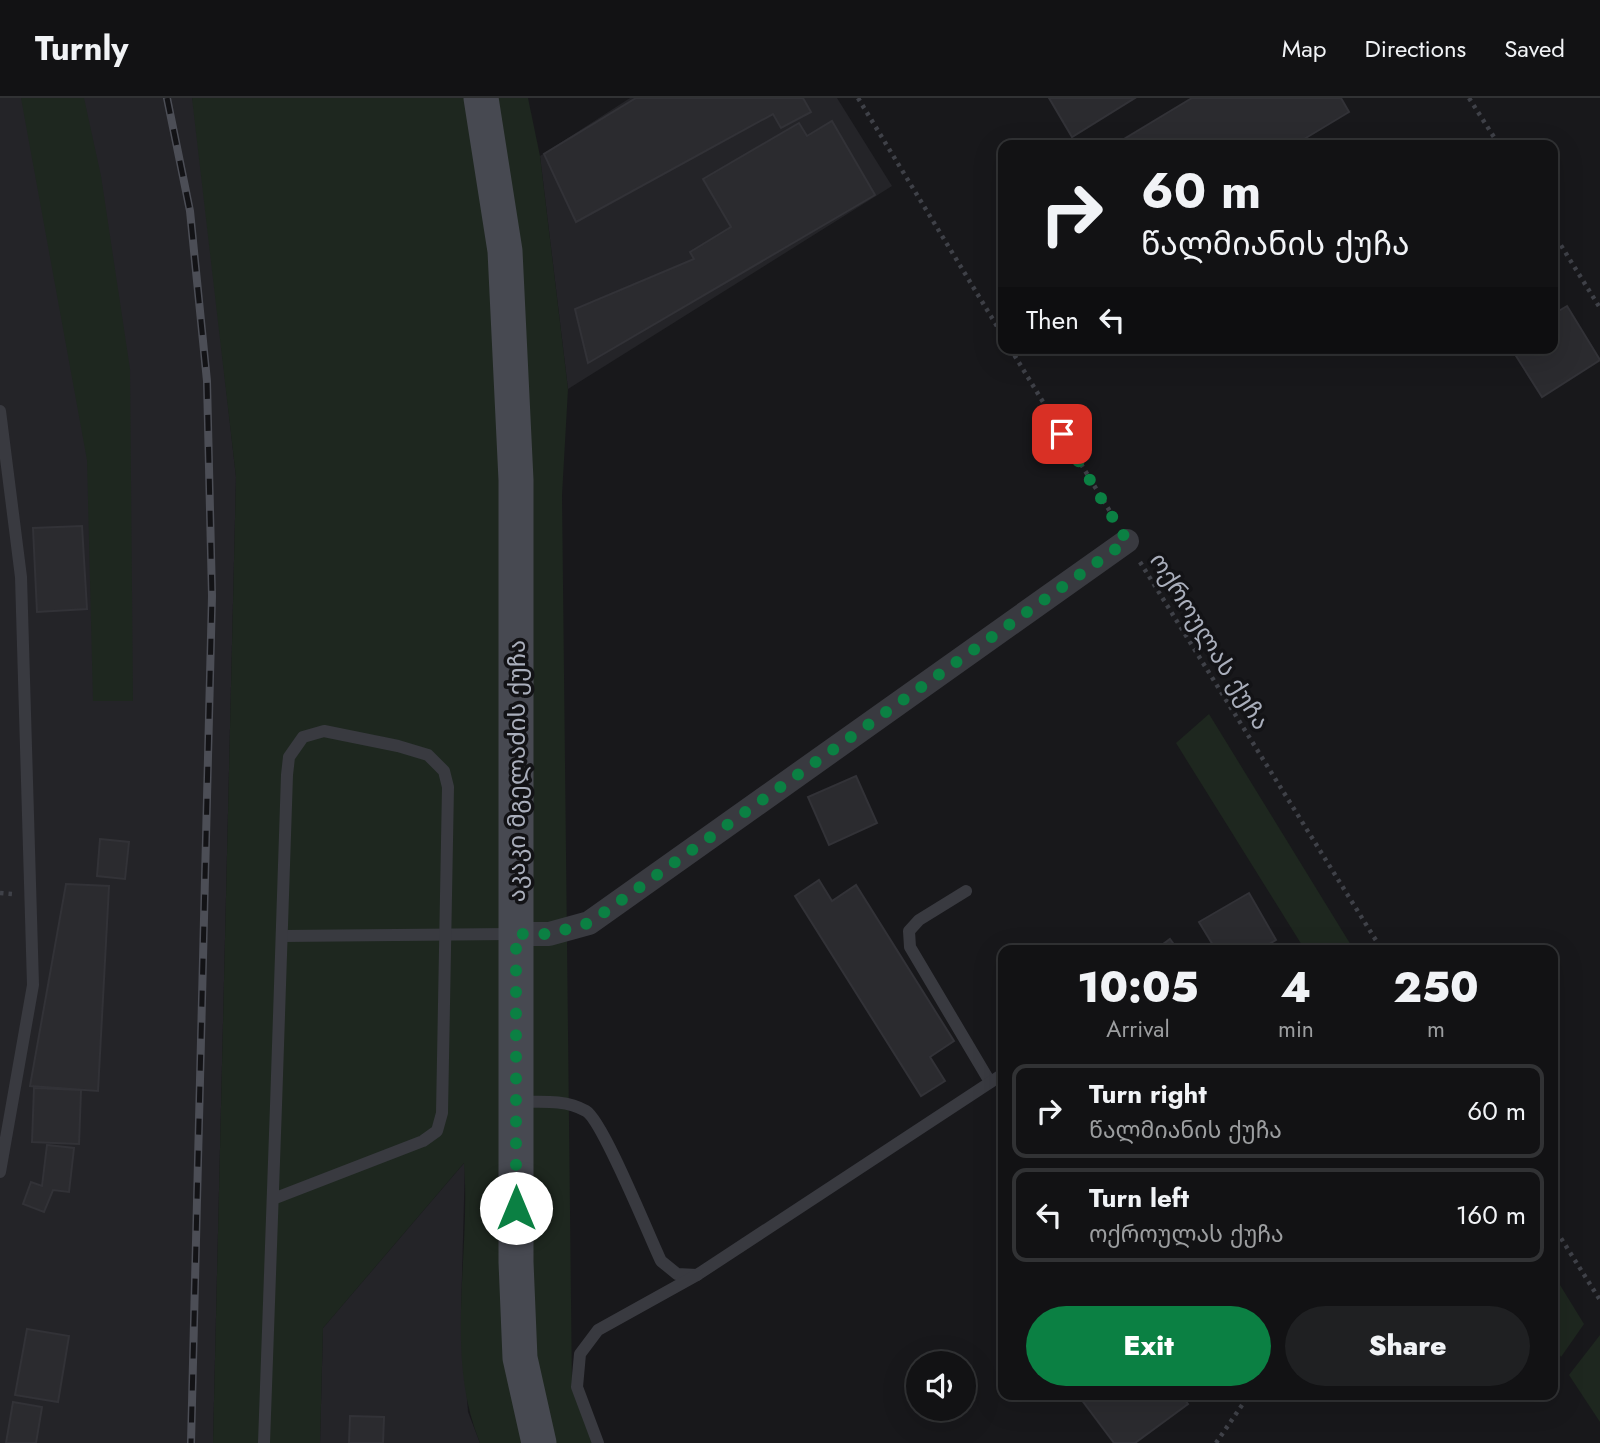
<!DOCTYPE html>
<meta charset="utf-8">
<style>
:root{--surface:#121214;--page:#1f2022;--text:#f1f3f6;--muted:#9c9ea0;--line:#313234;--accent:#0b8043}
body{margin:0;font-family:Jost,"Noto Sans Georgian",sans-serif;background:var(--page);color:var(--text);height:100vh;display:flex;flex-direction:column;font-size:26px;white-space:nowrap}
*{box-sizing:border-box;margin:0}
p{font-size:23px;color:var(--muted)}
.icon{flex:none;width:38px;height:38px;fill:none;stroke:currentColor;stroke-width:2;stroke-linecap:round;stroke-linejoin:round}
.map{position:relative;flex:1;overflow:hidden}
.sheet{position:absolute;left:998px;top:847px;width:560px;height:455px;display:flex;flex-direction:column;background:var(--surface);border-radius:14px;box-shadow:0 7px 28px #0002,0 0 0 2px var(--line)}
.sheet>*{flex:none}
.guide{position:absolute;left:998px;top:42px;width:560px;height:214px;border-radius:14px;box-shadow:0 7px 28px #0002,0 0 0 2px var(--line);background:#121214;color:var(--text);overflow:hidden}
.controls{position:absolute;left:906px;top:1253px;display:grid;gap:14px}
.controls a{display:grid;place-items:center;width:70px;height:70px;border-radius:50%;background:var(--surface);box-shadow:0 7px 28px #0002,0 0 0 2px var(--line);font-size:35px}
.pin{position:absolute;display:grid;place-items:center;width:60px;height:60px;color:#fff;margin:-30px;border-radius:14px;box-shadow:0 4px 10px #0006}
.me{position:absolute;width:77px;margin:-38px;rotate:0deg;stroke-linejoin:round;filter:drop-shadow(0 0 5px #0008)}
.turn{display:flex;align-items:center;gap:24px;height:147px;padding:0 28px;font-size:32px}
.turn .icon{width:91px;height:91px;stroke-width:2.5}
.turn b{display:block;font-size:49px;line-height:60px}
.then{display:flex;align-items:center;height:66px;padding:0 28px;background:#0003;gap:14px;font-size:26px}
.eta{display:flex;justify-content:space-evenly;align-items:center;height:119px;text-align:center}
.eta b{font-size:42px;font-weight:800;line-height:49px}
.cta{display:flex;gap:14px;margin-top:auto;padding:14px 28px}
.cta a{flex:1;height:80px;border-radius:42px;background:var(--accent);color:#fff;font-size:28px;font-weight:800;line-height:80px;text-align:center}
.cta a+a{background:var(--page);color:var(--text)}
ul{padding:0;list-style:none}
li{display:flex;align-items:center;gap:21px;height:94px;margin:0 14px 10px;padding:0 14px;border:4px solid var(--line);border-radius:14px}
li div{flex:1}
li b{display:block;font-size:26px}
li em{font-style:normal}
header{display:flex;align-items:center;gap:42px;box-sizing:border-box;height:98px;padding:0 35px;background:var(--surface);border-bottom:2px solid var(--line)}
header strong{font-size:33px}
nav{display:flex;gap:38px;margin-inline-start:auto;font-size:24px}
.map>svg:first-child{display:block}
.built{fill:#242428}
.green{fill:#1e271f}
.building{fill:#2b2b2f;stroke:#323237;stroke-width:2}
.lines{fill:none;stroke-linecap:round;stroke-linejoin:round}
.path{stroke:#3f4148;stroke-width:4.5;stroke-dasharray:3.5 5;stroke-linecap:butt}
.lane{stroke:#393a40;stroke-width:12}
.street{stroke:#393a40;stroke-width:24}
.secondary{stroke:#474951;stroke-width:35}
.rail-casing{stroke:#4c4e56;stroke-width:8}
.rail{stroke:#131316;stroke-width:5;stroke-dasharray:16;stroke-linecap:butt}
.route{stroke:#0b8043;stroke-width:12;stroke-dasharray:0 21.6}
.labels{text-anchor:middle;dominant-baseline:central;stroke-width:7;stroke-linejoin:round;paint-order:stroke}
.street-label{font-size:24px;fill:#aaafbc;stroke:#131316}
</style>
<header>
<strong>Turnly</strong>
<nav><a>Map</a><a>Directions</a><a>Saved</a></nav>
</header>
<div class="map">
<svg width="1600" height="1345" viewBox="0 0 1600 1345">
<rect width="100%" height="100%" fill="#18181b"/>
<g class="built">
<polygon points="0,0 192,0 195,11 236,379 213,1345 0,1345"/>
<polygon points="630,0 837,0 892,88 568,291 540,58"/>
<polygon points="465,1064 461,1216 468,1314 480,1345 320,1345 323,1230"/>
</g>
<g class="green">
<polygon points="21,0 84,0 101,78 130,271 133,603 93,603 87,362"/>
<path d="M192,0H528L540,58L568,291L562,397L572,1291L594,1345H480C444,1257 471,1157 464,1065L323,1230L320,1345H213L236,379Z"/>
<polygon points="1209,616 1354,852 1305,852 1176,645"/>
<polygon points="1552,1174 1584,1226 1561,1259 1552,1245"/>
<polygon points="1600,1237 1600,1324 1569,1277"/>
</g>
<g class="building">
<polygon points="636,0 803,0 811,14 781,30 773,16 576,124 544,56"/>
<polygon points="1049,0 1135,0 1072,39"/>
<polygon points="1192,0 1341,0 1349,14 1294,47 1114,47"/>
<polygon points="832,23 875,97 588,265 575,211 694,161 690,154 731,129 703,81 799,25 807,38"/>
<polygon points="1567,208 1600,262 1542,299 1511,250 1552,250 1552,217"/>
<polygon points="82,428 87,511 37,514 33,430"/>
<polygon points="856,678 877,725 829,747 808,699"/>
<polygon points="100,741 129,744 125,781 97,778"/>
<polygon points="819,782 832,803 856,787 954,943 930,959 945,983 921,998 795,798"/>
<polygon points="66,786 109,788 98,993 30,988"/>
<polygon points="1249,795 1276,842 1259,852 1216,852 1199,824"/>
<polygon points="1170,841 1178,852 1155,852"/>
<polygon points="34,990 81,992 79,1046 32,1044"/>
<polygon points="47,1047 74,1050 69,1094 53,1092 44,1114 23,1106 31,1084 42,1088"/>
<polygon points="27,1231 69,1238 58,1304 15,1297"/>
<polygon points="1078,1297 1181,1297 1188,1306 1135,1345 1114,1345"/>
<polygon points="13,1304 42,1309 36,1345 6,1345"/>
<polygon points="350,1318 384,1319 383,1345 349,1345"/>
</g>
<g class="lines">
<g class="path">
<polyline points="858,0 1003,238"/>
<polyline points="1469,0 1499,47"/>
<polyline points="1552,133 1600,210"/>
<polyline points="1010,250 1114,420"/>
<polyline points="1140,464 1382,852"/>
<polyline points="0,795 12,796"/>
<polyline points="1552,1126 1600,1202"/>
<polyline points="1216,1345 1249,1297"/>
</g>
<g class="lane">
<polyline points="0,313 21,479 33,887 0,1074"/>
<polyline points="966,793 919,822 909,833 910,849 990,984"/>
<polyline points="282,838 513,836"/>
<path d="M517,1004C540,1004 565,1001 586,1013C603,1023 649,1138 661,1163L677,1176L697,1177L1003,976"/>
<path d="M264,1345C272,1122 280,900 287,677L289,659L303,639L324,633L398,648L428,657L444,673L448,689L442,1015L437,1033L423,1043L273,1101"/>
<polyline points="598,1345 577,1289 580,1256 598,1232 697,1177"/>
</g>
<polyline class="street" points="516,836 549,836 589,825 1127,443"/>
<polyline class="secondary" points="481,0 505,153 516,382 516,1164 520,1260 539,1345"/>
<g class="rail-casing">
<polyline id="rail" points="167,0 190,113 207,283 212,498 191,1345"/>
</g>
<use href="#rail" class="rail"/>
</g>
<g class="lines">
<polyline class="route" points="516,1110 516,836 549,836 589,825 1127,443 1062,336"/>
</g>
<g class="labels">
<g class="street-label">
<text transform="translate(1210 543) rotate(58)">ოქროულას ქუჩა</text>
<text transform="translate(516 673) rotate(-90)">აკაკი მგელაძის ქუჩა</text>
</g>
</g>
</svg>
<div class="controls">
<a><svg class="icon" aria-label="sound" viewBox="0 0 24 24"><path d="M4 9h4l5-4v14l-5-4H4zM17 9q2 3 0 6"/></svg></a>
</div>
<div class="pin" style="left:1062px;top:336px;background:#d93025"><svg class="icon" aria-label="arrive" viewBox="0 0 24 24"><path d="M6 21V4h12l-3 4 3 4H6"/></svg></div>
<svg class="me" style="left:516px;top:1110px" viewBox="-20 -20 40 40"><circle r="19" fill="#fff"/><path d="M0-13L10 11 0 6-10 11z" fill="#0b8043"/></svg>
<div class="guide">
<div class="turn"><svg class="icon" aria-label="right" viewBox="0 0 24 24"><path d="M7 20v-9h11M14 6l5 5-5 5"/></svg><div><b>60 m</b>წალმიანის ქუჩა</div></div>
<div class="then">Then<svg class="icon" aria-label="left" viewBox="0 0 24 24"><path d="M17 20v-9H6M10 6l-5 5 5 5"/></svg></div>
</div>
<section class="sheet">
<div class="eta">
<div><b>10:05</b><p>Arrival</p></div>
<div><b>4</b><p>min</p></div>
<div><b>250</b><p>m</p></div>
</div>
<ul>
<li><svg class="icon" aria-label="right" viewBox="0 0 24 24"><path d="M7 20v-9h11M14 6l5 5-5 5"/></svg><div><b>Turn right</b><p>წალმიანის ქუჩა</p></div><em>60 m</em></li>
<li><svg class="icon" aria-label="left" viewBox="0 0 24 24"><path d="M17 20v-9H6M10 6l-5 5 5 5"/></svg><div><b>Turn left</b><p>ოქროულას ქუჩა</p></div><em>160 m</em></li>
</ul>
<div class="cta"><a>Exit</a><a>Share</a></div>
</section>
</div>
